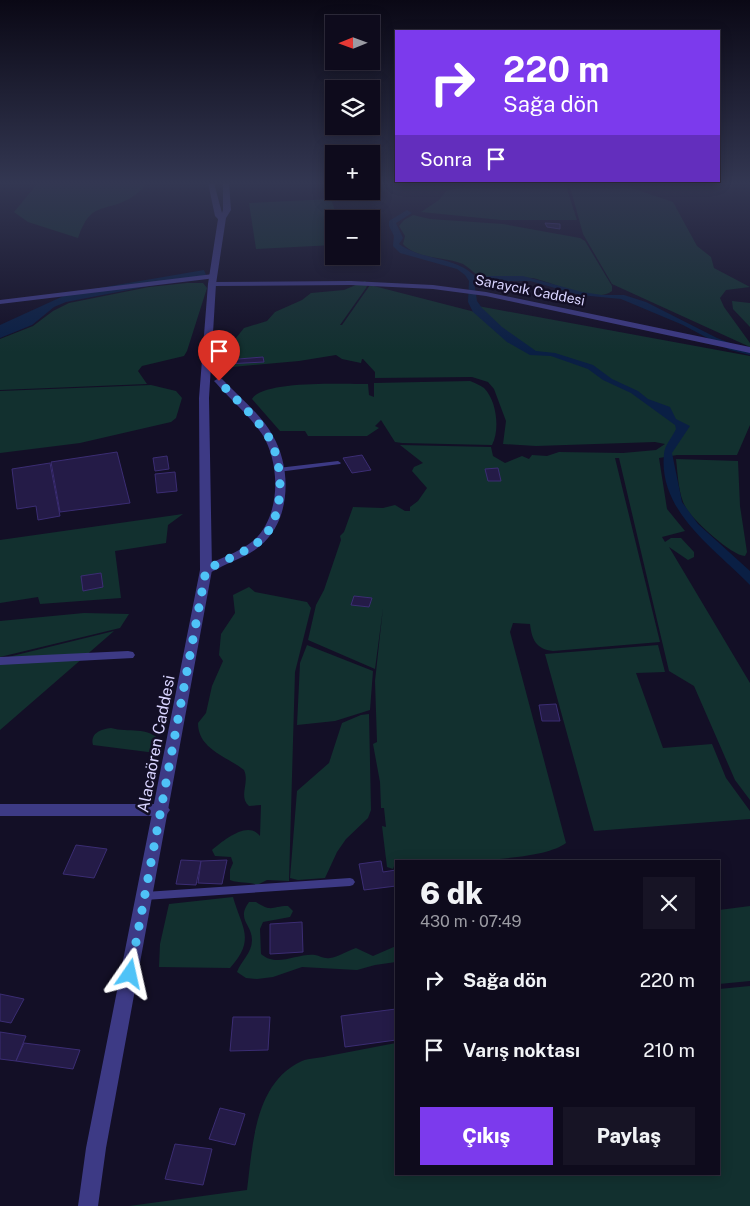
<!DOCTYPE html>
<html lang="tr">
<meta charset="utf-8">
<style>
:root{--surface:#0e0b1c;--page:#171425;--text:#f1f3f6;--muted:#9b9ba3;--line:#2e2b3b;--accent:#7c3aed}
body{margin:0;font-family:"Public Sans",sans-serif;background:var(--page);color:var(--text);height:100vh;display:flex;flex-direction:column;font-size:19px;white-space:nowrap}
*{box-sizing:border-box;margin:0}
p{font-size:16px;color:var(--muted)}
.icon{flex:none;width:28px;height:28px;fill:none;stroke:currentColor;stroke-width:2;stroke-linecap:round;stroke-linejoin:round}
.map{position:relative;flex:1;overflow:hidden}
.sheet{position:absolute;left:395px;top:860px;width:325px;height:315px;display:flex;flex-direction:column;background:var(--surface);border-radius:0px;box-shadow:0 2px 12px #0003,0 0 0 1px var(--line)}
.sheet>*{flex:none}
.top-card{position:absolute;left:395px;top:30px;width:325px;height:152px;border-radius:0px;box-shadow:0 2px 12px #0003,0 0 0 1px var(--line);background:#7c3aed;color:#fff;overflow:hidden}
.needle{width:32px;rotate:269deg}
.controls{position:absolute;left:325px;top:15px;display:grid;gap:10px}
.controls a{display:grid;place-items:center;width:55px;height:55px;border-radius:0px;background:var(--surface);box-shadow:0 2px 12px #0003,0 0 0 1px var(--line);font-size:25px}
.pin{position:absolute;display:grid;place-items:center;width:42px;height:42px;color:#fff;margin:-51px -21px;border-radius:50% 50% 50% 0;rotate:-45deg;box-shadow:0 0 5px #0007}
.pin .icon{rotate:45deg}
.me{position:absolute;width:55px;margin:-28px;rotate:11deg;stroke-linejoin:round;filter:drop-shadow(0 0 4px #0008)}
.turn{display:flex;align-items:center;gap:18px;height:105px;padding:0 25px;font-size:22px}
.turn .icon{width:65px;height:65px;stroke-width:2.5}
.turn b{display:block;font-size:35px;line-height:42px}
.then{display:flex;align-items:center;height:48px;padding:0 25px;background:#0003;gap:10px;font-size:19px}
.round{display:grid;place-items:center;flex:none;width:52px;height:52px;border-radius:0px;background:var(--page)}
.head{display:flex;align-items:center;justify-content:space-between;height:85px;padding:0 25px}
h1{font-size:30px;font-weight:800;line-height:38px}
.button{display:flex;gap:10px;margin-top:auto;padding:10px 25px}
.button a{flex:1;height:58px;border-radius:0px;background:var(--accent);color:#fff;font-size:20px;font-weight:800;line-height:58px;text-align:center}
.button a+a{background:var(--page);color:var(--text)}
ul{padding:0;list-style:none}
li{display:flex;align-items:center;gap:15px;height:70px;padding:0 25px}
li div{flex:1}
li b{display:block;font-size:19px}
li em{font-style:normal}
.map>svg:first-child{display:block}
.green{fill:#12302f}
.water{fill:#0a1f44}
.building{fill:#241b47;stroke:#3b2d73}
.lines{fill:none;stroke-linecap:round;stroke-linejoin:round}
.service{fill:#3d3a85;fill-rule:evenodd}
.minor{fill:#3d3a85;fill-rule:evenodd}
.tertiary{fill:#3d3a85;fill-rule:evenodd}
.route{stroke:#4fc3f7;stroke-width:9;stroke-dasharray:0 16.2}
.labels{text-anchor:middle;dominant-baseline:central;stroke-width:5;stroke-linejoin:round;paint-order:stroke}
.far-street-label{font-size:14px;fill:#d9d4ff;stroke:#130f26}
.street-label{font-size:16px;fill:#d9d4ff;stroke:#130f26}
</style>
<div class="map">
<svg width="750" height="1206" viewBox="0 0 750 1206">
<rect width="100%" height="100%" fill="#130f26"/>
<g class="green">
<path d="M38,183H148C142,189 136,195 129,199C102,213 91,201 78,238L28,222L14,212Z"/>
<polygon points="466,183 565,183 577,220 501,220 421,212 439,200 446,191 462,187"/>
<polygon points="569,183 617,183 673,202 697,246 711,257 714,268 750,287 726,290 720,298 724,307 750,343 750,347 612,284 583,234"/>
<polygon points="331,199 338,219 334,219 334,245 256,249 249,203"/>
<path d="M413,215L430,219L503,224L580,238L585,241L612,286V291C595,305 551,281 532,278C516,276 498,280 482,277C475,275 470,268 463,264C444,256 418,260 403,244L405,236L399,226L404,220Z"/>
<path d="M365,281L368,284L366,288L340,325H342L370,285L475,312L478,306L750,356V425L737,455H677L659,458L667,509L685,531L662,537L665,542L671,538H681L694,552V557L688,560L669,547L750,683V800L735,780L694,686L669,671L619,458H615L660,642L553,651C536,649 532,640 530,624L513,623L510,632L566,843C538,864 434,861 396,861L393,869L387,867L382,826L386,827L384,808H381L380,782L373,744L377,742L375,681L383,608L375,669L308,640L316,605L324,590L341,540L340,536L344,532L353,507L383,508L395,505L405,511H410V507L418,501L427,488L412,471L414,467L423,463L400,445L491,447L493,456L505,463L522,456L529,459L532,455L547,456L559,452L623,453L656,450L665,444L655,442L536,446L503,444L506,421L494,389L488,382L472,377L375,378V372L363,359H362L361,363L342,359L336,355L299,361L221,368L218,348L221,344L236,338L244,328L267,321L275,312L302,300L311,293L344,290Z"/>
<polygon points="187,283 203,283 207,288 187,351 184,356 142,366 138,371 147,384 0,390 0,339 33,326 53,311 69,303 149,287"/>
<polygon points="732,301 750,303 750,327 733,309"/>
<path d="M470,381C475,383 480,385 484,388C497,401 500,430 492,445L402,443L395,442L381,420L375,426L379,428L367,436H308L305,431H280L252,399C262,380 346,384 368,384L369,395L374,397V383Z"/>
<polygon points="151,385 176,391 182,398 176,418 171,422 80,443 0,453 0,391"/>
<path d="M676,459L738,461L740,506L747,552L745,556C732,556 693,520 686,508C678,494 678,475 676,459Z"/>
<polygon points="183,514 168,525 166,543 115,551 121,598 40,604 38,597 0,603 0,540"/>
<path d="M249,587L255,592L307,602L311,608L295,672L289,881L267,880L257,885C248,881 240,884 230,880V870L233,863L231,857L215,856L212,850C224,840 248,820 260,836L261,805L249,806C238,796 250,783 244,770C226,756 198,749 198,723L206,713L212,686L223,661L219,655L221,634L235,613L233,595Z"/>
<polygon points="84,613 129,614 120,628 0,657 0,621"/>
<polygon points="114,631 0,730 0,659"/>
<polygon points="307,645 373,671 370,710 335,721 297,725 300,663"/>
<polygon points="658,645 665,672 636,673 663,748 712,744 726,778 750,811 750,819 594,831 545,654"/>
<polygon points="369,714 371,810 368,818 346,839 337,852 325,878 298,880 290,878 297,791 329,763 342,723 361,715"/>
<path d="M111,728C129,733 147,726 161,741L154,751L148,752L93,745C90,733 101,729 111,728Z"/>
<path d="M233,897C242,929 256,939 230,968L159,967L160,944L169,904Z"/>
<path d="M249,902H256C273,913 271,906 288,906L293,911L290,917L263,922L260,929L261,954C277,968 297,953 315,955C320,956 324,959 330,958C338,957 347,951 356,948L373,956L396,946V962L375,965L357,970L302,967L273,977L257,979L246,978L237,972C241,961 252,953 252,940C252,924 236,920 249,902Z"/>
<polygon points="750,906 750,981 719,984 719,910"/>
<path d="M750,986V1206H129L247,1190C253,1145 254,1083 302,1061C309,1058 320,1058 328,1056C351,1052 373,1047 396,1043V1174H719V989Z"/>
</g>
<g class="water">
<path d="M407,210L412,213L396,223L403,238L399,244C423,261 454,256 475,276H523L582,292L602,295H624L646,302L717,338L750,351V355L730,350L683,325L621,299L580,295L530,281H474L477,301L482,308L502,327L536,351L555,353L593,365L612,379L638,391L648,399L670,407L676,419L690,426L672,453L682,502L698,524L750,571V585C714,548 658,511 664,454C664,446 673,436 676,429L675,425L631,393L603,380L588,369L551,356L530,355L507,342L473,312L468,302L469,281L465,275L457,269L400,253L393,246L394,236L389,226V221Z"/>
<polygon points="204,270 206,275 66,302 54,307 32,325 0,338 0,325 70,293"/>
</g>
<g class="building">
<polygon points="545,223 560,224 560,229 547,227"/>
<polygon points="233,351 235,358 222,359 221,353"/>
<polygon points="263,357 264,362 226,364 226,360"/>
<polygon points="117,452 130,503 60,512 51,462"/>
<polygon points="362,455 371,470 352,473 343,458"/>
<polygon points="167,456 169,469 155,471 153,458"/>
<polygon points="50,463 60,516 38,520 36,506 17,509 12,469"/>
<polygon points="498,468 501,481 488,481 485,469"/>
<polygon points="175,472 177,491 157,493 155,474"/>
<polygon points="101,573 103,587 83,591 81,576"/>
<polygon points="354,596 372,598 369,607 351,605"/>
<polygon points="556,704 560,721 542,721 539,705"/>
<polygon points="76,845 107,849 94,878 63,874"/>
<polygon points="181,860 201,861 196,885 176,884"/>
<polygon points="227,860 222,884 198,883 201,861"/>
<polygon points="381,861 383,872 396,870 396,886 364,890 359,864"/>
<polygon points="302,922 303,952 270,954 270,924"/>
<polygon points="0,994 24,999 11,1023 0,1021"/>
<polygon points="396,1009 396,1040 345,1047 341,1016"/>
<polygon points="233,1017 270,1017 268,1050 230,1051"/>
<polygon points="0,1032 26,1036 16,1061 0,1059"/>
<polygon points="24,1043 80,1050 73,1069 16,1061"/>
<polygon points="220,1108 245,1114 235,1145 209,1139"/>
<polygon points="175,1144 212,1149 203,1185 165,1179"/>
</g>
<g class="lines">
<g class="service">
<polygon points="338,461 341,463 340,464 278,472 275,470 278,468"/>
<polygon points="350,878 353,879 355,882 353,885 350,886 145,900 141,899 140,896 141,893 145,892"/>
</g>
<g class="minor">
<polygon points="213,274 216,274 216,278 0,304 0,300"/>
<polygon points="351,281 433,285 486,292 750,347 750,353 486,296 433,289 351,285 212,286 208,284 212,282"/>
<path d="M219,378L222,379C239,397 261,414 273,436C292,469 291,521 260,546C251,554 238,559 227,564C220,567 213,572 206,574L200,570L202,567C218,559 238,553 253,541C281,517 281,464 262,434C249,415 231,400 216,383L214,381Z"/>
<polygon points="128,651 133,652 135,655 133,658 0,665 0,657"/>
<polygon points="0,804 162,804 167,806 170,810 167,814 162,816 0,816"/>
</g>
<polygon class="tertiary" points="208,183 214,183 222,213 223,210 223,183 229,183 231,210 226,218 216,284 209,398 212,570 106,1148 98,1206 78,1206 86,1148 200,570 199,398 208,284 218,219 215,216"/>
</g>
<linearGradient id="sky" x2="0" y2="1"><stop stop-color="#0a0815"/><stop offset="0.52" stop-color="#333752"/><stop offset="1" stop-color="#333752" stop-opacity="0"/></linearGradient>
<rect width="750" height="352" fill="url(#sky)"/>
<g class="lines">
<path class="route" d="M130,974L206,570C222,561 242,554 257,543C286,522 285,464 268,436C255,416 235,399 219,381"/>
</g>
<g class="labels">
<g class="far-street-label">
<text transform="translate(530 290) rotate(11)">Saraycık Caddesi</text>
</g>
<g class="street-label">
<text transform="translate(156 744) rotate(-79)">Alacaören Caddesi</text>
</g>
</g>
</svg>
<div class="controls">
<a><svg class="needle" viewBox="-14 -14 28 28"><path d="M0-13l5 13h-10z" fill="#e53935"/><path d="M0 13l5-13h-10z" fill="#9b9ba3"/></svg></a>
<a><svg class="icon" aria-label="layers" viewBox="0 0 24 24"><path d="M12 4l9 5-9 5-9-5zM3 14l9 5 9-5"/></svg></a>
<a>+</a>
<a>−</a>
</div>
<div class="pin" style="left:219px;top:381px;background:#d93025"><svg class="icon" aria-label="arrive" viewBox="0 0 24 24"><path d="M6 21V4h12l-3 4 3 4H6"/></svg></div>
<svg class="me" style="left:130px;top:974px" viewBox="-20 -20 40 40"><path d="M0-17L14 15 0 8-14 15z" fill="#4fc3f7" stroke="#fff" stroke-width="4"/></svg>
<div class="top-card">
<div class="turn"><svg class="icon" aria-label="right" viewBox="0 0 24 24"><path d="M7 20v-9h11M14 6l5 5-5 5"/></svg><div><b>220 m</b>Sağa dön</div></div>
<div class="then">Sonra<svg class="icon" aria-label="arrive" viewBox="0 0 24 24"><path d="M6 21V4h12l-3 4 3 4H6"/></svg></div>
</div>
<section class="sheet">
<div class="head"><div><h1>6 dk</h1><p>430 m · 07:49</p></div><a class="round"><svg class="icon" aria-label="close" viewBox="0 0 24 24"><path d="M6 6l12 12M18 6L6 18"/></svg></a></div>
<ul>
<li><svg class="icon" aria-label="right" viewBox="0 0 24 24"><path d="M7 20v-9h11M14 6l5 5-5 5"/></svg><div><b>Sağa dön</b></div><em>220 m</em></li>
<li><svg class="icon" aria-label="arrive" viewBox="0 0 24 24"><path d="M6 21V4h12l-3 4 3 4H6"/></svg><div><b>Varış noktası</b></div><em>210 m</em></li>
</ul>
<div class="button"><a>Çıkış</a><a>Paylaş</a></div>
</section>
</div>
